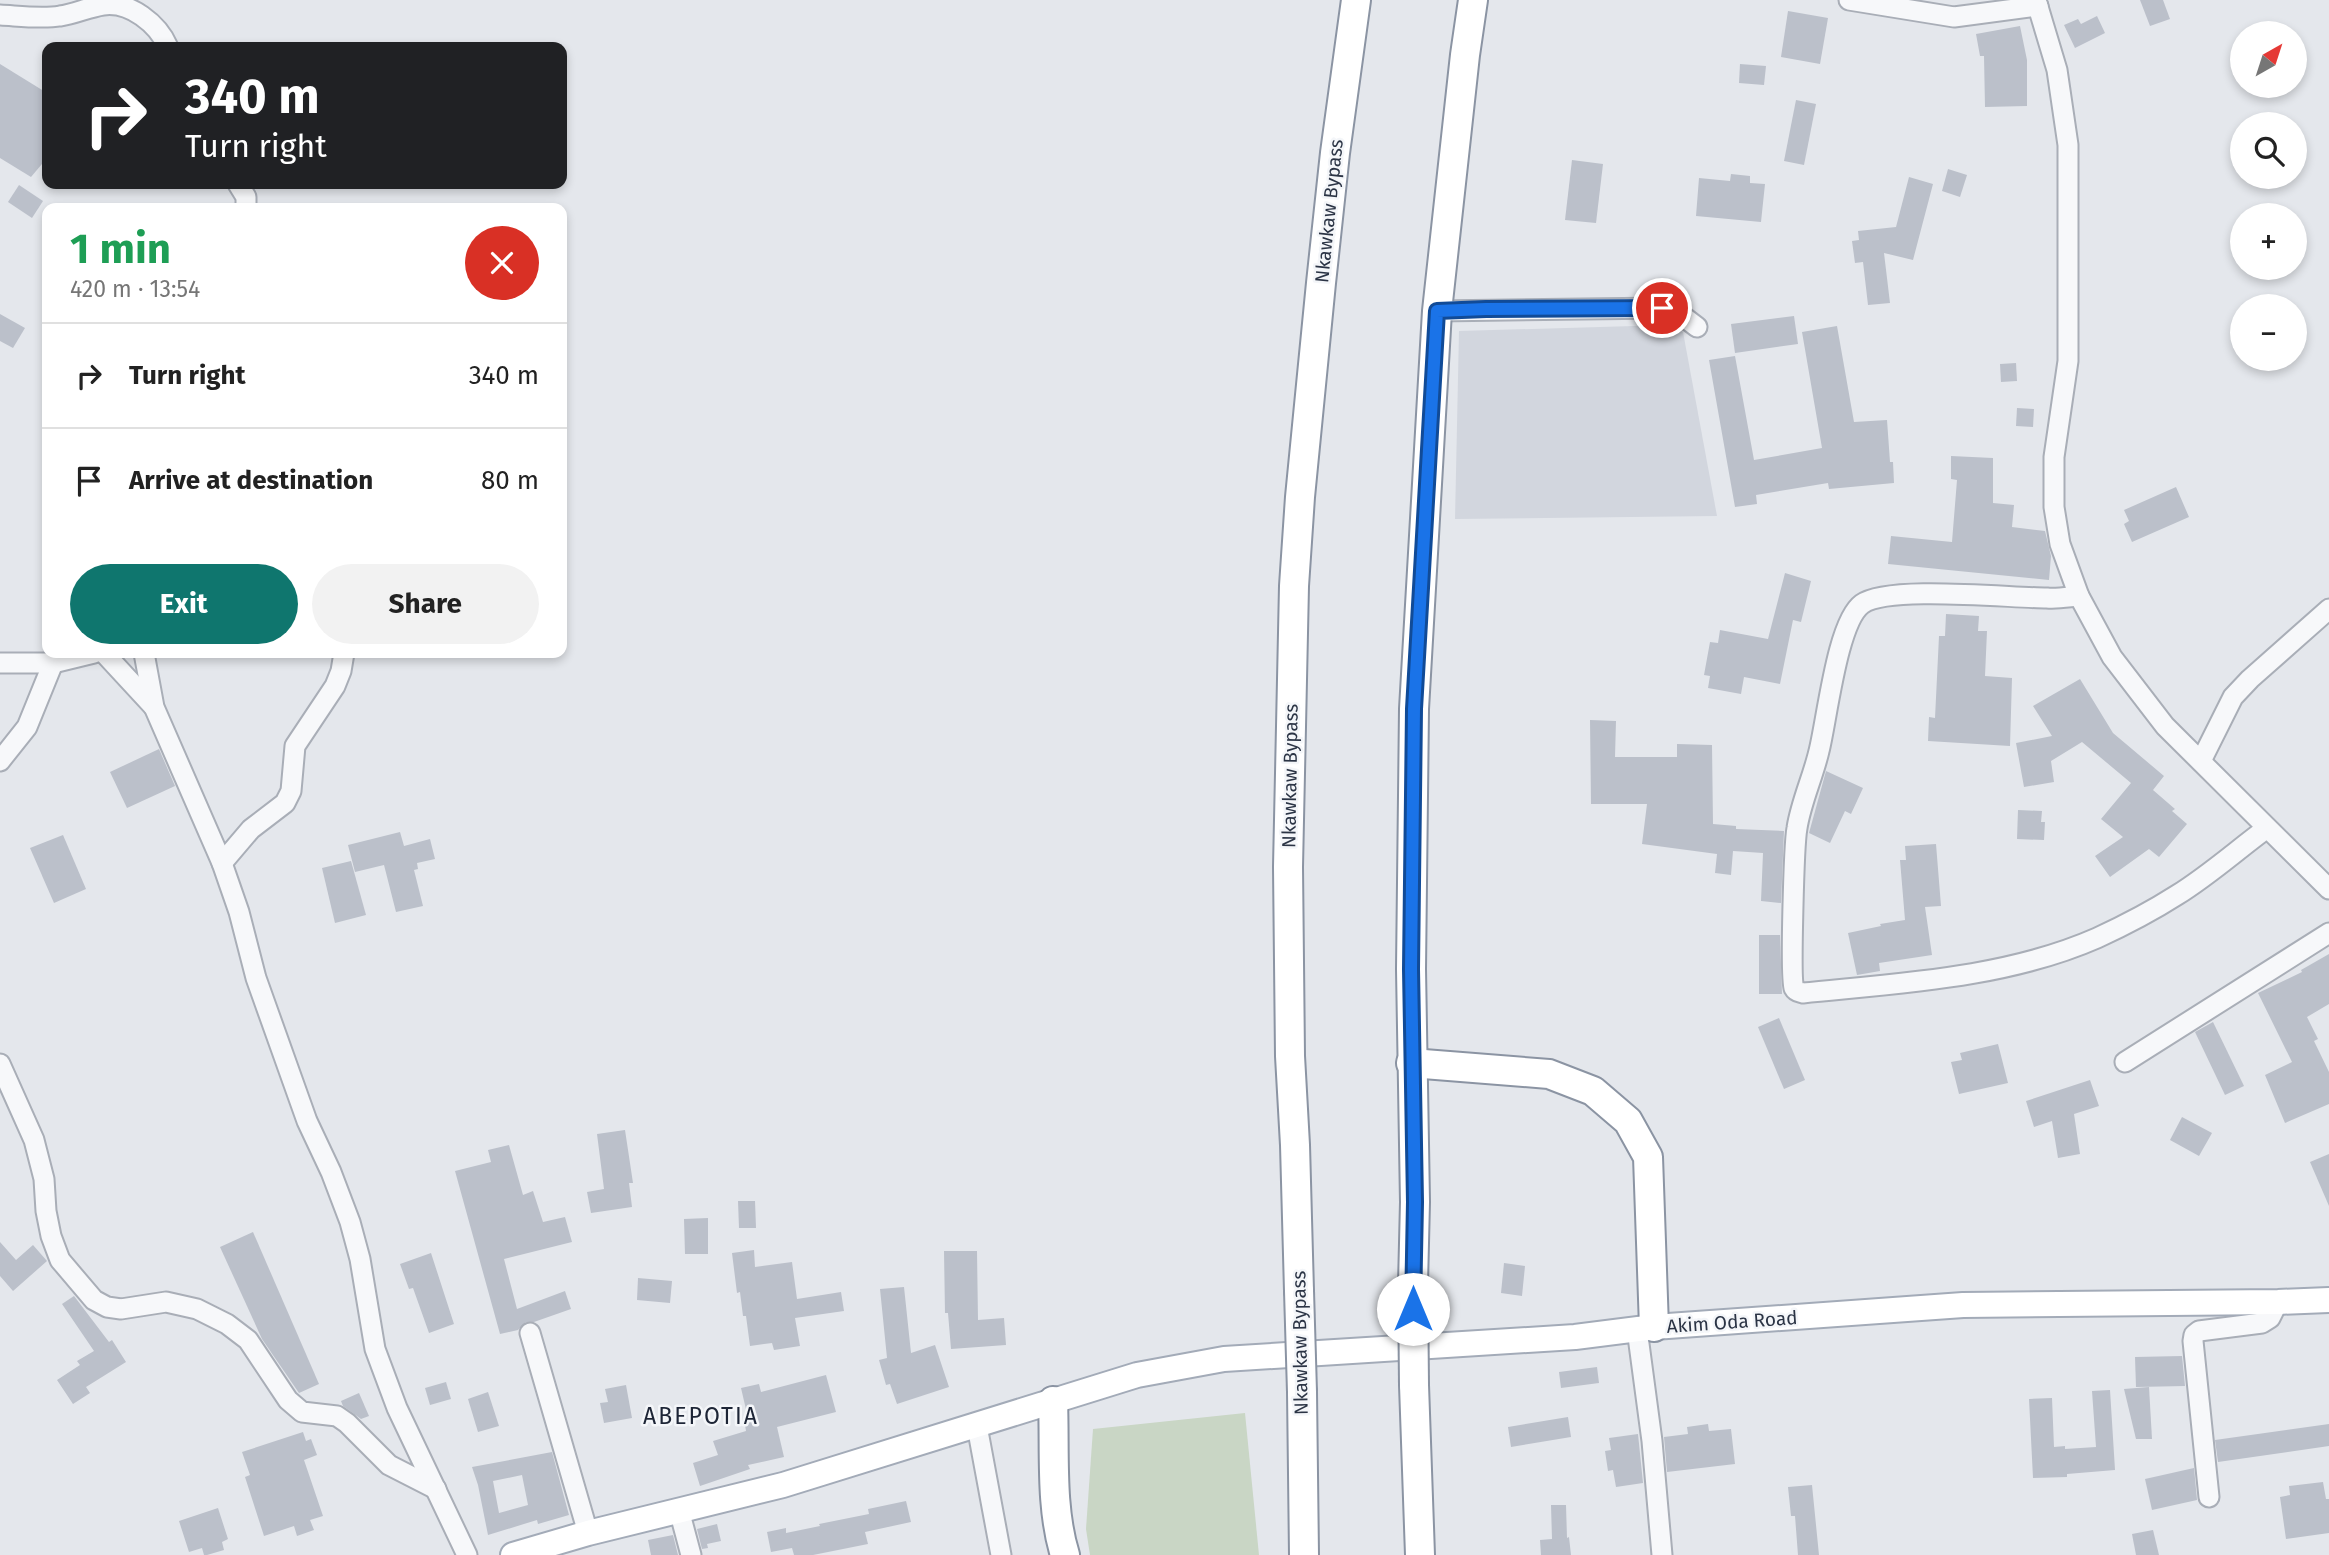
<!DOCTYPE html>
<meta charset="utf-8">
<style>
:root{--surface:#fff;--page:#f2f2f2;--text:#222;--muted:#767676;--line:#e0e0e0;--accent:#0f766e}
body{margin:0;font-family:"Fira Sans",sans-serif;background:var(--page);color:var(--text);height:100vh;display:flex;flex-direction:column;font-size:26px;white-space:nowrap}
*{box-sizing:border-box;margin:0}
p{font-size:23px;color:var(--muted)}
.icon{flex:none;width:38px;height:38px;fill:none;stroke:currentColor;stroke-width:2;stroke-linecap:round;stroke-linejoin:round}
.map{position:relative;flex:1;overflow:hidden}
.details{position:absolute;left:42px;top:203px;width:525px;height:455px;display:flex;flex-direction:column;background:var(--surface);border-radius:14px;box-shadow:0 4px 10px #0003}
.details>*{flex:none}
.banner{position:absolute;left:42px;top:42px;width:525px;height:147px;border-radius:14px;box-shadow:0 4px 10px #0003;background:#202124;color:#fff;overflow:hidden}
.needle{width:46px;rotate:39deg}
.controls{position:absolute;left:2230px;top:21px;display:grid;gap:14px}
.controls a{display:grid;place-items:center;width:77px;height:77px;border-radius:50%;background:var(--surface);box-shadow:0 4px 10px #0003;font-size:35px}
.pin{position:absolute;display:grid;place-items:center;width:60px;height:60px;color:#fff;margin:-30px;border:4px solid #fff;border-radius:50%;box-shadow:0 2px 7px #0007}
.me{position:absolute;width:77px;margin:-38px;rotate:0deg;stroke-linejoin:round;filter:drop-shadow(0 0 5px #0008)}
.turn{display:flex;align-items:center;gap:24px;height:147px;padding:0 28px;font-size:32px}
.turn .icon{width:91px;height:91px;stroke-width:2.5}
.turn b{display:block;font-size:49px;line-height:60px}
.round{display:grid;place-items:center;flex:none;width:74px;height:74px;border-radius:37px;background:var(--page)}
.summary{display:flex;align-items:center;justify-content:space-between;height:119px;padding:0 28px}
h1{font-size:42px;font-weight:700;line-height:52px;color:#1e9e55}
.action{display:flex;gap:14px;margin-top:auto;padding:14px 28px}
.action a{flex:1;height:80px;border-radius:42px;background:var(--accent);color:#fff;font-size:28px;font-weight:700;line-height:80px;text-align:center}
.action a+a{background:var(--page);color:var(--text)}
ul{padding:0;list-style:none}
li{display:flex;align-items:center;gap:21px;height:105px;padding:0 28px;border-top:2px solid var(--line)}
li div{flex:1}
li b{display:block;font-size:26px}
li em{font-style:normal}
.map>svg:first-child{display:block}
.built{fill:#d2d6de}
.green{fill:#c9d6c5}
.building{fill:#bbc0ca;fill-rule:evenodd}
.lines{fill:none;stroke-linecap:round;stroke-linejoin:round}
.minor-casing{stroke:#a9aeb7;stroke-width:23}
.major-casing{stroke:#a3abb8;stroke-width:28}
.highway-casing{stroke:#8b94a3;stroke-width:32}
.minor{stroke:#f7f8fa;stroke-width:19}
.major{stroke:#fff;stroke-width:24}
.highway{stroke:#fff;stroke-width:28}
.highway-bridge-casing{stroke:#8b94a3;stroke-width:32;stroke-linecap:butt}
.highway-bridge{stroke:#fff;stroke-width:28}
.route-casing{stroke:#114b97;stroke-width:18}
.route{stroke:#1a73e8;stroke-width:12}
.labels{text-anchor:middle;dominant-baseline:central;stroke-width:5;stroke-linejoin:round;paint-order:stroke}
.street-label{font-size:19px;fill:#2b3445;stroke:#f4f6f9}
.quarter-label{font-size:23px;letter-spacing:2px;fill:#1d2536;stroke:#f4f6f9}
</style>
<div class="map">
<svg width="2329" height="1555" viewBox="0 0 2329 1555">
<rect width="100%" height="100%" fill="#e4e7ec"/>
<polygon class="built" points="1668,325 1683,332 1717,516 1455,519 1459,331"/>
<polygon class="green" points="1245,1413 1259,1555 1090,1555 1086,1529 1093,1429"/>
<g class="building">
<polygon points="2140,0 2163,0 2170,19 2150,26"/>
<polygon points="1788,11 1828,18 1820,64 1781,57"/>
<polygon points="2097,16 2105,33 2075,48 2064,25 2078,19 2081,24"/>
<polygon points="2020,26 2027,60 2027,106 1985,107 1984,56 1980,56 1976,34"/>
<polygon points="0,64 47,93 47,158 31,177 0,158"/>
<polygon points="1740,64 1766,66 1764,85 1739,83"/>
<polygon points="1796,100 1816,104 1804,165 1784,161"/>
<polygon points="1572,160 1603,164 1596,223 1565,220"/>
<polygon points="1948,169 1967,175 1960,197 1942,191"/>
<polygon points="1731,174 1750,176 1750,183 1765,184 1761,222 1696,216 1699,178 1730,181"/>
<polygon points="1909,177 1933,184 1913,260 1884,253 1890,303 1868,305 1863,262 1855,263 1852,241 1859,240 1858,231 1896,227"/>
<polygon points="19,185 43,201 32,218 8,202"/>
<polygon points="0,314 25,328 13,348 0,341"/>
<polygon points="1794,316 1798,344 1735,353 1731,324"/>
<polygon points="1837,326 1854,422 1887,420 1890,462 1893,462 1894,483 1829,489 1828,483 1756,495 1757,504 1735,507 1709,360 1735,356 1754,460 1822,448 1802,332"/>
<polygon points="2016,363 2017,381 2001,382 2000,364"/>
<polygon points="2017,408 2034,409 2033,427 2016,426"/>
<polygon points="1951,456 1993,458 1993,503 2014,505 2012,527 2045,531 2051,556 2049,580 1888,564 1891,536 1952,542 1957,480 1951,479"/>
<polygon points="2176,487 2189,517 2132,542 2124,524 2129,521 2124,510"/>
<polygon points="1785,573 1811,581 1801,622 1793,620 1780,684 1744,677 1741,694 1708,688 1710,676 1704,675 1710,642 1718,643 1720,630 1768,639"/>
<polygon points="1946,614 1979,616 1978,631 1987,631 1985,676 2012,678 2010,746 1928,741 1929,717 1935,718 1939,636 1945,636"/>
<polygon points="2080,679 2113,733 2164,776 2153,790 2175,809 2172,811 2187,824 2159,857 2149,849 2110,877 2095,856 2123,837 2101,819 2131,783 2082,742 2051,761 2054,782 2024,787 2016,743 2052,736 2033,706"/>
<polygon points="1590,720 1616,721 1615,757 1677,757 1677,744 1712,745 1713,824 1736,826 1736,829 1784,831 1781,903 1761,901 1763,853 1733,851 1731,875 1715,873 1717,854 1642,844 1647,804 1591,804"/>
<polygon points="159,749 175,786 127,808 110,772"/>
<polygon points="1826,771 1863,788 1851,814 1845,811 1830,843 1809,833"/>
<polygon points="2018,810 2042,811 2041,822 2045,822 2044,840 2017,839"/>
<polygon points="400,832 404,846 430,839 435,859 417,863 418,869 414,870 423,906 396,912 384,865 355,872 348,845"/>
<polygon points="63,835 86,889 54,903 30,848"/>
<polygon points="1936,844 1941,906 1925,907 1932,955 1879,963 1880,971 1857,975 1848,933 1881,926 1880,924 1905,920 1900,860 1906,860 1905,846"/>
<polygon points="351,861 366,915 335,923 322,868"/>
<polygon points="1759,935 1780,935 1782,994 1759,994"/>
<polygon points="2329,954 2329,1004 2307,1017 2318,1039 2314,1041 2329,1072 2329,1104 2285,1123 2265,1075 2292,1062 2258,993 2302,972 2301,970"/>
<polygon points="1779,1018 1805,1080 1784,1089 1758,1027"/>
<polygon points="2213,1022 2244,1086 2225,1095 2195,1032"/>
<polygon points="1998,1044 2008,1083 1959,1094 1951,1062 1962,1060 1960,1053"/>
<polygon points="2090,1080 2099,1106 2074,1114 2080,1154 2058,1158 2052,1121 2034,1127 2026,1101"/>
<polygon points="2182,1117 2212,1133 2199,1156 2170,1140"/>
<polygon points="625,1130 633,1183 629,1183 632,1207 591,1213 587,1192 604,1189 597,1134"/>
<polygon points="509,1145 523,1195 533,1191 543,1222 565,1217 572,1242 504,1259 517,1309 565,1291 571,1309 534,1322 526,1322 518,1330 500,1334 455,1171 491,1162 488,1150"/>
<polygon points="2329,1154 2329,1206 2310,1162"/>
<polygon points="738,1201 755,1201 756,1228 739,1228"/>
<polygon points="708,1218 708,1254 685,1254 684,1219"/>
<polygon points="253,1232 319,1384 299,1393 262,1339 220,1247"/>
<polygon points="0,1242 16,1260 33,1245 47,1261 13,1291 0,1276"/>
<polygon points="754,1250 755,1267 792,1262 797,1299 841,1292 844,1311 795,1318 800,1346 774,1350 772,1343 750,1346 746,1316 743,1316 740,1292 737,1293 732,1253"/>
<polygon points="944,1251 977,1251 978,1320 1004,1318 1006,1345 951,1349 948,1313 945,1313"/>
<polygon points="431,1253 454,1324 429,1333 413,1288 409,1289 400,1264"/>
<polygon points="1504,1263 1525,1266 1522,1296 1501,1293"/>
<polygon points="638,1278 672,1281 670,1303 637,1300"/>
<polygon points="904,1287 911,1353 935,1345 949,1387 897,1404 890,1384 886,1385 879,1360 887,1358 880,1289"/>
<polygon points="74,1296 109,1342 112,1340 126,1362 86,1387 90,1393 73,1404 57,1380 80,1365 77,1361 94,1351 62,1304"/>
<polygon points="2182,1356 2185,1386 2136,1387 2135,1357"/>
<polygon points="1597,1367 1599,1383 1561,1388 1559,1372"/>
<polygon points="826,1375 836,1412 777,1427 784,1457 748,1465 750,1469 700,1486 693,1463 718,1455 713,1441 746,1431 744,1419 748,1418 741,1388 759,1384 761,1392"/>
<polygon points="446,1382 451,1399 430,1405 425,1388"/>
<polygon points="626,1385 632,1418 604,1423 600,1403 608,1402 605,1389"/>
<polygon points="2149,1387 2152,1439 2136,1439 2124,1389"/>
<polygon points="2110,1390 2115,1470 2067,1474 2067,1477 2033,1478 2029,1399 2052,1398 2054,1447 2065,1446 2065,1449 2096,1447 2092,1391"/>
<polygon points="488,1392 499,1426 478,1432 468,1399"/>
<polygon points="359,1393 369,1416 361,1419 343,1406 341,1401"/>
<polygon points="1568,1417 1571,1437 1511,1447 1508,1427"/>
<polygon points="1708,1424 1709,1431 1731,1429 1735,1464 1667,1472 1664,1437 1688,1434 1687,1427"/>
<polygon points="2329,1424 2329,1446 2218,1462 2215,1440"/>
<polygon points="303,1432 306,1441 311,1439 317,1455 304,1460 323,1516 310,1520 314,1530 297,1536 294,1526 264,1536 245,1477 250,1475 242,1452"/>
<polygon points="1638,1434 1643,1483 1616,1487 1613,1470 1608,1471 1605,1451 1611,1450 1609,1438"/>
<path d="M552,1452L569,1515L538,1524L537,1520L488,1535L478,1485L472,1467ZM522,1475L528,1505L499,1513L493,1481Z"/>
<polygon points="2194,1468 2197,1500 2152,1510 2145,1479"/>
<polygon points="2323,1482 2326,1499 2329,1499 2329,1533 2286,1539 2280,1497 2290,1495 2289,1486"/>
<polygon points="1812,1485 1819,1555 1798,1555 1795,1516 1791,1516 1788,1487"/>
<polygon points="906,1501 911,1522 865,1532 868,1544 813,1555 794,1555 792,1548 771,1552 767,1532 786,1528 786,1533 820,1526 819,1524 869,1514 868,1509"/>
<polygon points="1551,1505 1566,1505 1567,1538 1569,1537 1571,1555 1541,1555 1540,1540 1552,1539"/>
<polygon points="218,1508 228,1539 222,1542 224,1550 207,1555 204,1555 202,1548 189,1552 179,1521"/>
<polygon points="717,1524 721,1541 707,1544 708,1548 702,1549 697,1529"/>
<polygon points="2153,1530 2159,1555 2136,1555 2132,1534"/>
<polygon points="673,1535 678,1555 651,1555 648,1540"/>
</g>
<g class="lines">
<g class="minor-casing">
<g id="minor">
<polyline points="1849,0 1954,17 2038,6"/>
<polyline points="2036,0 2057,70 2068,145 2068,361 2054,457 2054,507 2060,544 2079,596 2112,657 2165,726 2329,889"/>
<path d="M0,15C19,16 42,19 60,16C75,14 89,7 103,5C130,1 158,24 168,47"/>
<polyline points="238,184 246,197 246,208"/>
<polyline points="1437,311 1662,308 1676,311 1697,327"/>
<path d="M2079,596C2068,597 2057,599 2047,598C2010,598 1888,585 1862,604C1837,622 1827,720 1819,751C1813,777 1801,802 1797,828C1794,844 1790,978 1794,988C1796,992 1799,992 1803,993C1901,983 2006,978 2097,938C2123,926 2152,911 2177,895C2208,876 2237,850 2267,828"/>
<polyline points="104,653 153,706"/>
<polyline points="144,653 154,707 222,863 239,912 256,978 307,1121 331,1172 350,1222 360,1259 375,1349 397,1408 467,1555"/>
<polyline points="0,663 53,663 94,653"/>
<polyline points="0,761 27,727 53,663"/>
<polyline points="2201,761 2233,697 2250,679 2329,609"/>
<polyline points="222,863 251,829 285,803 291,791 295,746 335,686 341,671 344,653"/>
<polyline points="2125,1062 2329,933"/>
<polyline points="0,1064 34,1140 44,1179 46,1211 51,1236 60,1260 94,1300 107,1307 121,1309 166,1302 197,1309 227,1324 248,1340 288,1400 302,1412 337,1416 347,1423 389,1465 436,1489"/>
<polyline points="1637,1329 1652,1441 1662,1555"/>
<polyline points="530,1333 588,1533"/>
<polyline points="977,1426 1001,1555"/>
<polyline points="2209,1497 2193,1341 2194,1335 2199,1331 2262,1323 2270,1318 2278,1302"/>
<polyline points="679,1510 691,1555"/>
</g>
</g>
<g class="major-casing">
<polyline id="major" points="513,1555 588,1533 783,1485 1137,1375 1224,1359 1575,1337 1654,1327 1963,1305 2278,1302 2329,1300"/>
</g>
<g class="highway-casing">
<g id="highway">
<polyline points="1411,1063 1549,1074 1593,1091 1628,1121 1648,1157 1654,1327"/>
<polyline points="1413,1284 1415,1202 1411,969 1414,709 1437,311 1465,55 1473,0"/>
<polyline points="1299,1291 1295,1145 1290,1056 1288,867 1294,586 1300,497 1321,283 1335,153 1356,0"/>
<polyline points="1414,1385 1420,1555"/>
<polyline points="1302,1392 1304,1555"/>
<path d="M1053,1401C1055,1451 1050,1507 1065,1555"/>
</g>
</g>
<use href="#minor" class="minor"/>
<use href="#major" class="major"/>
<use href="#highway" class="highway"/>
<g class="highway-bridge-casing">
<g id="highway-bridge">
<polyline points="1413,1284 1414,1385"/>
<polyline points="1299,1291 1302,1392"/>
</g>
</g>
<use href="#highway-bridge" class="highway-bridge"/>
</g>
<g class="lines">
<g class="route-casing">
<polyline id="route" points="1413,1309 1415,1202 1411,969 1414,709 1437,311 1486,309 1662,308"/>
</g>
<use href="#route" class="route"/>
</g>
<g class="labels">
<g class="street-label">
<text transform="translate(1329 211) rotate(-84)">Nkawkaw Bypass</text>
<text transform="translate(1290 776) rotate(-89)">Nkawkaw Bypass</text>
<text transform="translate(1732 1322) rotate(-4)">Akim Oda Road</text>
<text transform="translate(1300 1343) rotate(-91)">Nkawkaw Bypass</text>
</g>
<g class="quarter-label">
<text x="701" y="1416">ABEPOTIA</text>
</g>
</g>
</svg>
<div class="controls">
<a><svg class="needle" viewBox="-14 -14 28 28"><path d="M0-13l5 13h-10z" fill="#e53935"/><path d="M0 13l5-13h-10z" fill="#767676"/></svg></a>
<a><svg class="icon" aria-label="search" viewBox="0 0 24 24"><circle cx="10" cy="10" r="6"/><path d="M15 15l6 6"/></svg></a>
<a>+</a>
<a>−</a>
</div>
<div class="pin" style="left:1662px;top:308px;background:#d93025"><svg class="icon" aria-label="arrive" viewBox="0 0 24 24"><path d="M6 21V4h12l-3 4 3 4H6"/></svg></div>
<svg class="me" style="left:1413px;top:1309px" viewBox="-20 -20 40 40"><circle r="19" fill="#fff"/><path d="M0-13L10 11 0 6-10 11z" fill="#1a73e8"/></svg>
<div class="banner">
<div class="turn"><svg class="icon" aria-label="right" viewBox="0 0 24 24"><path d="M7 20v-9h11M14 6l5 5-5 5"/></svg><div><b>340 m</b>Turn right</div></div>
</div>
<section class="details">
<div class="summary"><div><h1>1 min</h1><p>420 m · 13:54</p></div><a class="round" style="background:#d93025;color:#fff"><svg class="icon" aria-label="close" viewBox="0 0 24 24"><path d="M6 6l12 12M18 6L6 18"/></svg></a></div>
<ul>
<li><svg class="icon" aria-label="right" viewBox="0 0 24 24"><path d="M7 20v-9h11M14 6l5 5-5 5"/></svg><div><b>Turn right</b></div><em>340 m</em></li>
<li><svg class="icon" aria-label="arrive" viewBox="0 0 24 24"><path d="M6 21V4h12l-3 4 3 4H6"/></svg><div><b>Arrive at destination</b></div><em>80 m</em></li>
</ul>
<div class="action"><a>Exit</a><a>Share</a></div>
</section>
</div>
